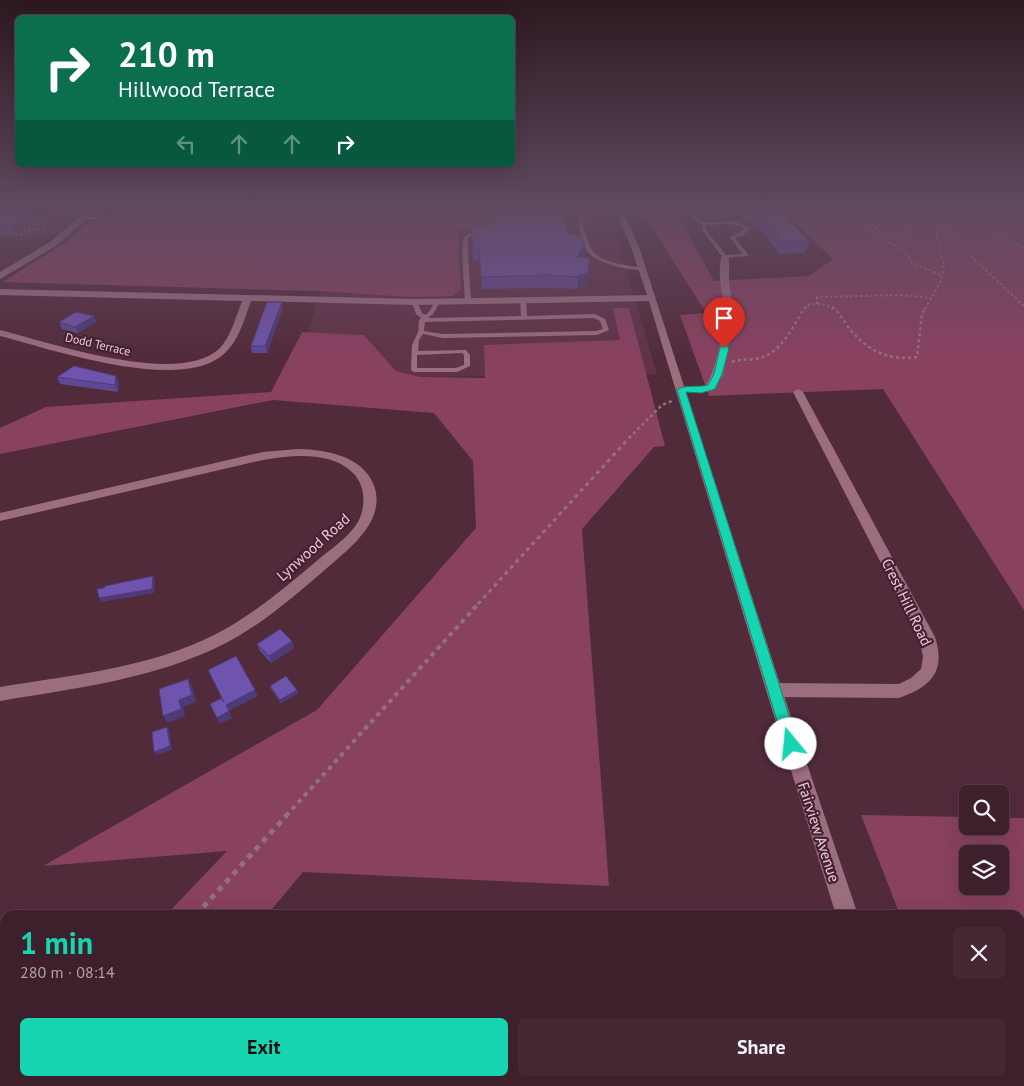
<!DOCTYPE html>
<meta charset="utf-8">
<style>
:root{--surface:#3e202c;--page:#452834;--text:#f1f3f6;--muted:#ada3a9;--line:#573e48;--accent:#18d5b2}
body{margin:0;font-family:"PT Sans",sans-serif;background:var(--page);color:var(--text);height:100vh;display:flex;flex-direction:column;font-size:19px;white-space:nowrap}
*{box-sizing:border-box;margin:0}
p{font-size:16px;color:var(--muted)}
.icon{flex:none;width:28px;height:28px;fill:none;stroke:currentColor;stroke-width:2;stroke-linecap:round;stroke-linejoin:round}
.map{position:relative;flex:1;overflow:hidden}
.sheet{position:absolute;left:0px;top:910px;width:1025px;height:176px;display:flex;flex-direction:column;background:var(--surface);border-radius:15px 15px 0 0;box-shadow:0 5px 20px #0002,0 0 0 1px var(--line)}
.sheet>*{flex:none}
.hud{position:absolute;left:15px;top:15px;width:500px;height:152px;border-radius:8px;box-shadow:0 5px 20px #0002,0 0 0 1px var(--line);background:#0b6e4f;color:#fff;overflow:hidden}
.buttons{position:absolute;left:959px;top:785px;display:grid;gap:10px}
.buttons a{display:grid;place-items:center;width:50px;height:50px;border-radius:8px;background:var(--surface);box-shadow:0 5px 20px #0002,0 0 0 1px var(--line);font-size:25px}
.pin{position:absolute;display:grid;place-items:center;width:42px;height:42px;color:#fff;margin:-51px -21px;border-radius:50% 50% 50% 0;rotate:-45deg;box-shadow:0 0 5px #0007}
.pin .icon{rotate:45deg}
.me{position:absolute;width:55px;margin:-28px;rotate:343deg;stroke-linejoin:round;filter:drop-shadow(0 0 4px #0008)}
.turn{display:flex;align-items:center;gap:18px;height:105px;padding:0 20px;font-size:22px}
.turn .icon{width:65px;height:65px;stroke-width:2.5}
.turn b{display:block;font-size:35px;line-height:42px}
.lanes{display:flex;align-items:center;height:48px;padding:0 20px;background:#0003;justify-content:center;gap:25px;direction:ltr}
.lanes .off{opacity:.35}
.round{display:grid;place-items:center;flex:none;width:52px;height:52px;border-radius:8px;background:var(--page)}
.head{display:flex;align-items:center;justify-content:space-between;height:85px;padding:0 20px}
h1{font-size:30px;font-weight:700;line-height:38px;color:var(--accent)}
.button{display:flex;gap:10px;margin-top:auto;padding:10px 20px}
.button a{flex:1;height:58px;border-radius:8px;background:var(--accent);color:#111;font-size:20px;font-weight:700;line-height:58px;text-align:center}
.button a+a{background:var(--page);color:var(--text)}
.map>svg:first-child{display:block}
.built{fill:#613346}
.green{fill:#88415f;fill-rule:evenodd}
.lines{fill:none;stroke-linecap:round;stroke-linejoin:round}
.path-far4{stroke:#92717e;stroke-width:2;stroke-dasharray:2.5 2.5;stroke-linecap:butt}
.path-far3{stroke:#92717e;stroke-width:2.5;stroke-dasharray:3 3;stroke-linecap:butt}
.path-far2{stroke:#92717e;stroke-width:3;stroke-dasharray:4 4;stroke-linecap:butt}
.path-far1{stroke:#92717e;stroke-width:4;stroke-dasharray:4.5 4.5;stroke-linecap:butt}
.path{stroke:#92717e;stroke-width:5;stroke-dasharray:5.5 5.5;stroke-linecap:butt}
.service{fill:#9b6e7f;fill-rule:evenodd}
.minor{fill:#9b6e7f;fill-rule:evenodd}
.tertiary{fill:#9b6e7f;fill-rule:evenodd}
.secondary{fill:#9b6e7f;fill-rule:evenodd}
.wall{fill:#5f4894}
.shaded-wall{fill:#4d3b78}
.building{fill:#6e54ac;stroke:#4d3b78}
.route{fill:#18d5b2;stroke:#108a74}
.labels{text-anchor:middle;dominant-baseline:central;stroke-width:4.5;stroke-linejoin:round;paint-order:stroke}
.far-street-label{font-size:12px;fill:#e7cdd6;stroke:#472131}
.street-label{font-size:15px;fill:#e7cdd6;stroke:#472131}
</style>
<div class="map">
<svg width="1024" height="1086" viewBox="0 0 1024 1086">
<rect width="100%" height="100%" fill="#522b3b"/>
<g class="built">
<polygon points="0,206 87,206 50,237 0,238"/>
<polygon points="108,206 602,206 616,235 657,374 420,377 396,371 364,335 308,332 320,291 3,282 61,245"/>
</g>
<g class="green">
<polygon points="132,206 484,206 487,228 457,229 461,290 453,296 409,297 320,291 3,282 61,245 96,220 118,220"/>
<polygon points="632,206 672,206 714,281 809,276 833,259 784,212 769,206 1024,206 1024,610 883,389 709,396 680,315 706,313 646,218 637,216"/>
<polygon points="613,308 629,308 665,446 654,447 582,529 609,886 303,872 267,915 166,915 227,851 43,866 317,710 476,528 473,461 434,413 273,400 0,454 0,428 46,407 271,392 302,332 364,335 396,371 420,377 485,378 484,345 620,340"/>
<path d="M861,815L967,817L968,826H1000V818H1024V1050H1020V915H900ZM968,854H1000V886H968Z"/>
<polygon points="6,1081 128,1081 124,1086 2,1086"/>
</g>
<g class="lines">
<g class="path-far4">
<path d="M865,206L894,217L911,231C897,241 887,235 873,227L872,221L865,216L867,214L848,215L874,232L878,237L903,250L913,263L941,275"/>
<polyline points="904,206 947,229 972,257 1024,306"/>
<polyline points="922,206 922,209 935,217 940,225"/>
<polyline points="993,206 992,223 996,233 1024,248"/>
<polyline points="36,216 46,216"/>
<polyline points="18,230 52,229"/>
<polyline points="0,235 28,234 57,206"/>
<polyline points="817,304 817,297 903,295 931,298"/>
<path d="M805,309L807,305C817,303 825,303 834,309"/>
<polyline points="925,309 940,283 944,267 935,228 940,226"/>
</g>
<g class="path-far3">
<path d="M832,307C840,313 844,321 849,328C867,351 889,361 917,357L922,314L926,307"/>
<path d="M732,362C742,358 753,361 763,357C783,350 794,324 805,307"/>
<polyline points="629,438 662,405 672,401"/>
</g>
<polyline class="path-far2" points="478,604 630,437"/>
<polyline class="path-far1" points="286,816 479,603"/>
<g class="path">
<polyline points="196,915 287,815"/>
<polyline points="40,1086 44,1081"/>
</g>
<g class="service">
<polygon points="118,206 123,206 112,219 85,219 83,218 85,217 109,217"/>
<path d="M595,206H601L584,218L582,221C585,230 586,240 591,248C599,264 629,265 645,268V270C629,271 597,264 587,251C581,242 580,231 578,221L580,216Z"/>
<path d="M685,206H689C705,239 726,210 749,228V230L743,235L735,238L748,254V256L723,258L702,230V225L693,220ZM729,224L740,226L744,229L739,233L730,237L742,254L726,255L706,230V225Z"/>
<polygon points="482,232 484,233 484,234 473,235 468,238 468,252 471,301 468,303 465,301 462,252 464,237 470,233"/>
<path d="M523,298L526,300L527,316L595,314L605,319L609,330L597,335L443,338L423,334L419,340L418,351L466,350L470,355V366L457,372H414L411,370L412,345L418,332L419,320L421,318L416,314L412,302L413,301H417L422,313L425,315L429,312L435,301H439L440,302L433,314L428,318L521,316L520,300ZM594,318L600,321L603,329L596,331L443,334L424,331L425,322ZM462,353L464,355V365L456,368H417V355Z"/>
</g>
<g class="minor">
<path d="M722,255L729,257V283L734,316L723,375L712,391L677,392L676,390L677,388L681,387L705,386C714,377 725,328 724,314C724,296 716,273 722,255Z"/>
<path d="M0,289L415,299L652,295L656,298L652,301L415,305L251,301C245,318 239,339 226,352C184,395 51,349 0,336V330C49,342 177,387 219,349C231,337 236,316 242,301L0,295Z"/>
<path d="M798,389L803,392L935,637C946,672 931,687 899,698L774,697L768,695L766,690L768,685L774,683L899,684L911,678L921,669L923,657L919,637L793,392Z"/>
<path d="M298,449C326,450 360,455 373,483C387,516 357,542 334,562C300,591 266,622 226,643C156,679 76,688 0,701V687C72,675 150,668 216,634C253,615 287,586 319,559C332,548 349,537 358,522C366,507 366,486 353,473C331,451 292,455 263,460L0,521V513L263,452Z"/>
</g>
<polygon class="tertiary" points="93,206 101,206 56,246 0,279 0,272 50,242"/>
<g class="secondary">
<polygon points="613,206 620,206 639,247 782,690 858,915 836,915 766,690 648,298 631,247"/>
<polygon points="893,1081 917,1081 918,1086 894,1086"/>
</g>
</g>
<g class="wall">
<polygon points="0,206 47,206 27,225 24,225 14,234 0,235"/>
<polygon points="488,206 572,206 562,215 569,234 585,254 583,257 587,286 578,287 577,289 548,288 482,289 479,260 473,260 471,227 489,224"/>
<polygon points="731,206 771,206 809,242 805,253 780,254 759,228 731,208"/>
<polygon points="283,308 267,353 252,353 251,346"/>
<polygon points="94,316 96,322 78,333 62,329 59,322"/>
<polygon points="116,376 119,383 118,392 60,384 57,377"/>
<polygon points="292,641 294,648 271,663 260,651 257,644"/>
<polygon points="270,686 297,690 298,693 281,703 271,689"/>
</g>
<g class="shaded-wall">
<polygon points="36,206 47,206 27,225 23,218"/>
<polygon points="560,206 572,206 559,218"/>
<polygon points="20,218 24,225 14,234 11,227"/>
<polygon points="585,243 585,254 576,269 577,257"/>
<polygon points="590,258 587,286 578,287 578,275"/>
<polygon points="282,302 283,308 267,353 265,346"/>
<polygon points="94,316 96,322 78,333 75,327"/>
<polygon points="116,376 119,383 118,392 115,385"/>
<polygon points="153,576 155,580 154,593 101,602 99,598"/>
<polygon points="292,641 294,648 271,663 269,656"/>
<polygon points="188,679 192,686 196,702 183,707 185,716 168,723 163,716 179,700"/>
<polygon points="255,690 258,696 229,711 226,705"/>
<polygon points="297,690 298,693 281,703 280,700"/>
<polygon points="229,711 232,718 220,724 217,718"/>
<polygon points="167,727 169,730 172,750 157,755 154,752"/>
</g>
<g class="building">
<polygon points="0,206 36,206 23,218 20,218 11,227 0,227"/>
<polygon points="488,206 560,206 569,234 579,235 585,243 577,257 590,258 588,273 578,275 578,277 548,275 481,277 479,248 473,248 471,227 489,224"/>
<polygon points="746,206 771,206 781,211 809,242 783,242 762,217"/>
<polygon points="267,302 282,302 265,346 251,346"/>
<polygon points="76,312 94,316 75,327 59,322"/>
<polygon points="74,366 116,376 115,385 57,377"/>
<polygon points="153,576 152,589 99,598 97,589 104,588 105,586"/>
<polygon points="280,629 292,641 269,656 257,644"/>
<polygon points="236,656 255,690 226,705 229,711 217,718 210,704 222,698 224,702 208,670"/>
<polygon points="286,676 297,690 280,700 270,686"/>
<polygon points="188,679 192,695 179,700 181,709 163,716 159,689"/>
<polygon points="167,727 170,746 154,752 152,732"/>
</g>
<linearGradient id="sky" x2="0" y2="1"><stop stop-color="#2d1820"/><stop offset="0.58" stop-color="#604a60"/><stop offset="1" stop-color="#604a60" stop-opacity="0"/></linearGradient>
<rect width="1024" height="358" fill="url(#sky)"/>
<path class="route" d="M724,345L729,348L722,374L715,389L701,393L686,392L798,744L796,748L791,750L786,748L784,744L677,390C685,384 698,388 708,385L714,374L720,348Z"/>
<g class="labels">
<g class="far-street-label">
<text transform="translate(98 344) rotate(13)">Dodd Terrace</text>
</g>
<g class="street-label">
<text transform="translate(313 547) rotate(-42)">Lynwood Road</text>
<text transform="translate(907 602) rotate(64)">Crest Hill Road</text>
<text transform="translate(819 832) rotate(72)">Fairview Avenue</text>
</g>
</g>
</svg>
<div class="buttons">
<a><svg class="icon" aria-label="search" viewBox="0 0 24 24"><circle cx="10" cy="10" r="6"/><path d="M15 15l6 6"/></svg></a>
<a><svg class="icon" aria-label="layers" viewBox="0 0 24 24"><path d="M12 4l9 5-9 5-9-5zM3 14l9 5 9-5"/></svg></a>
</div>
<div class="pin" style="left:724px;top:348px;background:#d93025"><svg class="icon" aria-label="arrive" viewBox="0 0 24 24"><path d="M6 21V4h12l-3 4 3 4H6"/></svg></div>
<svg class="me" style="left:791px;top:744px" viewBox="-20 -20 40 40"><circle r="19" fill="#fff"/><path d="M0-13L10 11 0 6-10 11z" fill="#18d5b2"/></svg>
<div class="hud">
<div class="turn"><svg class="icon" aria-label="right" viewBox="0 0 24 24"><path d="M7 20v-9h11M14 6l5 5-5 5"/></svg><div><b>210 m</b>Hillwood Terrace</div></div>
<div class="lanes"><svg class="icon off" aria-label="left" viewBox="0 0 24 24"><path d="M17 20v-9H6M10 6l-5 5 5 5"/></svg><svg class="icon off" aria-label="ahead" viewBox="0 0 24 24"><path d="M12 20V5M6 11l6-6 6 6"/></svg><svg class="icon off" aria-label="ahead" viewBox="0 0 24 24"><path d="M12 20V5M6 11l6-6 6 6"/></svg><svg class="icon" aria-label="right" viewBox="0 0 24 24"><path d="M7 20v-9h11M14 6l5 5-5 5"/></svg></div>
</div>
<section class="sheet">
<div class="head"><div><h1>1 min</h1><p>280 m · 08:14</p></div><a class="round"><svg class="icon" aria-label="close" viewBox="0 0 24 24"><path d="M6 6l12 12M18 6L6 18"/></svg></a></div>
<div class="button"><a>Exit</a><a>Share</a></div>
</section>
</div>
